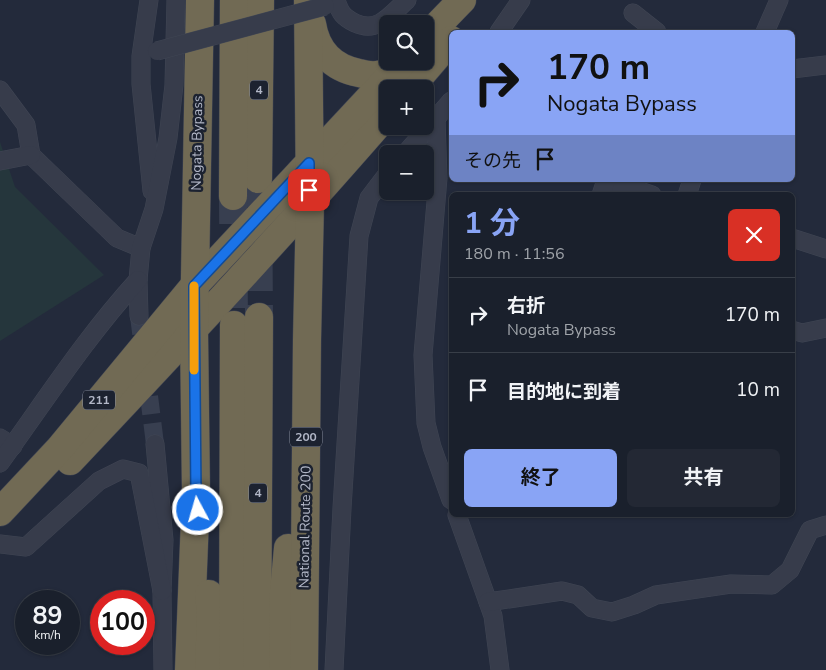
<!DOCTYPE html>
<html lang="ja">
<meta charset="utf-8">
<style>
:root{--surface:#1a202c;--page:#232834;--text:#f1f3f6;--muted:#9fa3a9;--line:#383e48;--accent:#89a4f5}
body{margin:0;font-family:"Nunito Sans","Noto Sans JP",sans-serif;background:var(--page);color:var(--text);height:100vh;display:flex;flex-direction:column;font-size:19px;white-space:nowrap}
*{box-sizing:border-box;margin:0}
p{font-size:16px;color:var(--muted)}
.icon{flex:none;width:28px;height:28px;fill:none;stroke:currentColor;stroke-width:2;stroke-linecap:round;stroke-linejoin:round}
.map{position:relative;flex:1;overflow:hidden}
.sheet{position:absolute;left:449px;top:192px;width:346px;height:325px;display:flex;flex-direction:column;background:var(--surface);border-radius:8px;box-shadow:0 1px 4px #0004,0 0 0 1px var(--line)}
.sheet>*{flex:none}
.top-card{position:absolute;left:449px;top:30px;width:346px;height:152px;border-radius:8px;box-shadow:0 1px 4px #0004,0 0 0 1px var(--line);background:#89a4f5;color:#111;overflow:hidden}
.tools{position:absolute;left:379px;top:15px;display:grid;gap:10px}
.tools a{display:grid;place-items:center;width:55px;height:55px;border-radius:8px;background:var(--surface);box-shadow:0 1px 4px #0004,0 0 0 1px var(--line);font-size:25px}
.speed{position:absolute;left:15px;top:590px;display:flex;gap:10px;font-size:25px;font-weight:700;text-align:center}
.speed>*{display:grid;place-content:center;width:65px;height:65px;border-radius:50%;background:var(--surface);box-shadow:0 1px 4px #0004,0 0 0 1px var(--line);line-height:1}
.speed small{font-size:12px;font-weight:400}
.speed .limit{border:8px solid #d22;background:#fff;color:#111}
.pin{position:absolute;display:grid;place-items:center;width:42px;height:42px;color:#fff;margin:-21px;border-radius:10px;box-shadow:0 2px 8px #0006}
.me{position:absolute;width:55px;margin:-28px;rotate:354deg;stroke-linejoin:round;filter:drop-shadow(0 0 4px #0008)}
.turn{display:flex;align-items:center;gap:18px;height:105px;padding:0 15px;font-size:22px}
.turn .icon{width:65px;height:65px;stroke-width:2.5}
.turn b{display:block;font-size:35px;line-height:42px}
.then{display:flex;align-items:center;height:48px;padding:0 15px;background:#0003;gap:10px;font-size:19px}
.round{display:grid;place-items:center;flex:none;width:52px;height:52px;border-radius:8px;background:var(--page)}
.head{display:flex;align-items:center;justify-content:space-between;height:85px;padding:0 15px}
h1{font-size:30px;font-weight:700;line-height:38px;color:var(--accent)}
.action{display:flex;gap:10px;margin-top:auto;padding:10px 15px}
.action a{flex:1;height:58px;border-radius:8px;background:var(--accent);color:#111;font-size:20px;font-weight:700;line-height:58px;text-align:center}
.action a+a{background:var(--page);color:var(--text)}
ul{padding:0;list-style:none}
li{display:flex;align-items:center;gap:15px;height:75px;padding:0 15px;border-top:1px solid var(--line)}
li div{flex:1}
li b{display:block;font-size:19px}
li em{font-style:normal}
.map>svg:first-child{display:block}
.green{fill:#25363c}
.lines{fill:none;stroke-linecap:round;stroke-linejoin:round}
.street-tunnel{stroke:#383f50;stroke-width:18;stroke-dasharray:18 9;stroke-linecap:butt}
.highway-tunnel{stroke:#383f50;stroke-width:28;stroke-dasharray:28 14;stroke-linecap:butt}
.street-casing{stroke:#404654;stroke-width:19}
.highway-casing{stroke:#3f4453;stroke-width:29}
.street{stroke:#373c4b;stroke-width:18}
.highway{stroke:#716a54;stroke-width:28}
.street-bridge-casing{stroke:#404654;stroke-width:19;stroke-linecap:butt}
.street-bridge{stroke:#373c4b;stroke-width:18}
.route-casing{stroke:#114b97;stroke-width:12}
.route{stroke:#1a73e8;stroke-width:9}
.slow{stroke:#f59e0b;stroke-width:9}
.labels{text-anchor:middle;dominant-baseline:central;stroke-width:5;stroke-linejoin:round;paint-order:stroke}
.shield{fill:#1c2230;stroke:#858a9a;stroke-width:1}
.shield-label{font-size:12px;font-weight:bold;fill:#b2b7c7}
.street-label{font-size:14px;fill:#b2b7c7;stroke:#1c2230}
</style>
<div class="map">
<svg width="826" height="670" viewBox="0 0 826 670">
<rect width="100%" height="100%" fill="#232a3b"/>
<polygon class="green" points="0,142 15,187 104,275 0,341"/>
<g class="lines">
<polyline class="street-tunnel" points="139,316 155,444"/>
<g class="highway-tunnel">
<polyline points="258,179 259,317"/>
<polyline points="233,196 234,325"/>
</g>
<g class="street-casing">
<g id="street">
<polyline points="149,0 141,56 141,84 152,191"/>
<path d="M336,0C340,13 343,17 355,23C378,34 391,14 407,0"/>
<polyline points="633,13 657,32"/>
<polyline points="499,32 521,0"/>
<polyline points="765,32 779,0"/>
<polyline points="792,69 826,65"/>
<polyline points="0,90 26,125 31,155 117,238 141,248"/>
<polyline points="436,118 438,178 423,355 426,423 432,447 451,500"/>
<polyline points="405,154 451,101"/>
<polyline points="0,161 31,155"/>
<polyline points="608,180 652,195"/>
<polyline points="601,195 606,180"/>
<polyline points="687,195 692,180"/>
<polyline points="792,238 826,249"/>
<polyline points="139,316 138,280 141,248 154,209 168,138 174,85 176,0"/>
<polyline points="792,330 802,333 826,328"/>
<polyline points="0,438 13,446"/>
<polyline points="155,444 164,540 162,591 163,670"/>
<path d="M0,463C45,401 86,337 138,280"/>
<polyline points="457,515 493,616 500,670"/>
<polyline points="0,544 26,547 99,481 123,469 139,473 162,591"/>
<polyline points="488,602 562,591 578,595 592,608 612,612 634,605 656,595 731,584 772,585 790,570 810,530 826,525"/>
<polyline points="334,670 342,508 359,236 369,198 388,173"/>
</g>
</g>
<g class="highway-casing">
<g id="highway">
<path d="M312,24C316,50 332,68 359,73C366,75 375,76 382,74C388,72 394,68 400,65"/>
<polyline points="425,38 462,0"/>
<polyline points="409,89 451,40"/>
<polyline points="258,179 260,0"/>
<polyline points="233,196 234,0"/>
<path d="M70,461C178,347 285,232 388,113"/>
<polyline points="0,512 60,448 194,286 404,61"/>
<polyline points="189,670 196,493 194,331 200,0"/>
<polyline points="209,670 211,614 209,594"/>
<polyline points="233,670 234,325"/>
<polyline points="257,670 259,317"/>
<polyline points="283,670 284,591 288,548"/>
<polyline points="304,670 307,340 310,203 308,0"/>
</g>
</g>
<use href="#street" class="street"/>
<use href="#highway" class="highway"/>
<g class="street-bridge-casing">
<polyline id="street-bridge" points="157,51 325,6"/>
</g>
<use href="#street-bridge" class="street-bridge"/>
</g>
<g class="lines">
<g class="route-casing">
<polyline id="route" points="198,510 196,494 194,286 309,163 309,190"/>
</g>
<use href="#route" class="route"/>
<polyline class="slow" points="194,370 194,286"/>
</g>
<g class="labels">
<g class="shield">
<rect x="250" y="80.5" width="18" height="19" rx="4"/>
<rect x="83" y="390.5" width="32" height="19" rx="4"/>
<rect x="290" y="427.5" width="32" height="19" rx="4"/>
<rect x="249" y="483.5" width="18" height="19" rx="4"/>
</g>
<g class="shield-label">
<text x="259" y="90">4</text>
<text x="99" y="400">211</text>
<text x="306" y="437">200</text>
<text x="258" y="493">4</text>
</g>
<g class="street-label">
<text transform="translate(197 143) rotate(-89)">Nogata Bypass</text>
<text transform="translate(305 527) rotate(-89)">National Route 200</text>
</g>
</g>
</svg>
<div class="tools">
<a><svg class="icon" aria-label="search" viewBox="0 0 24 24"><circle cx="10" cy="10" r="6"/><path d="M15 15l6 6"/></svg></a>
<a>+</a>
<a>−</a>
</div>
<div class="speed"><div>89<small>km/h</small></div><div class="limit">100</div></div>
<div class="pin" style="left:309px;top:190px;background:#d93025"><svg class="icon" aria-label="arrive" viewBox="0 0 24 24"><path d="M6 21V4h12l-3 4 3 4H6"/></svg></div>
<svg class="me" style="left:198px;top:510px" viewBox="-20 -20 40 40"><circle r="17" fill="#1a73e8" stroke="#fff" stroke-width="3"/><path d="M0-11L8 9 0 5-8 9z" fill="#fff"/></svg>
<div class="top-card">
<div class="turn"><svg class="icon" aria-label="right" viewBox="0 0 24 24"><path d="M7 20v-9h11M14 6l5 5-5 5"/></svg><div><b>170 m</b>Nogata Bypass</div></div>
<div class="then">その先<svg class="icon" aria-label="arrive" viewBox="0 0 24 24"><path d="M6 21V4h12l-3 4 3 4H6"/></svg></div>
</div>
<section class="sheet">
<div class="head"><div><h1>1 分</h1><p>180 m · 11:56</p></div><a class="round" style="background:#d93025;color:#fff"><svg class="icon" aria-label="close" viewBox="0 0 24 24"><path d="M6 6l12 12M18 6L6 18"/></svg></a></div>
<ul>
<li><svg class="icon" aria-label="right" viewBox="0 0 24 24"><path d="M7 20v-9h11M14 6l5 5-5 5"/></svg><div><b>右折</b><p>Nogata Bypass</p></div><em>170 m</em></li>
<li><svg class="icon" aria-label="arrive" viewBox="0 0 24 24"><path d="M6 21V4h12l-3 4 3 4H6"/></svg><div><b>目的地に到着</b></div><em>10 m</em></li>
</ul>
<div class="action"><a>終了</a><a>共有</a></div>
</section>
</div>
